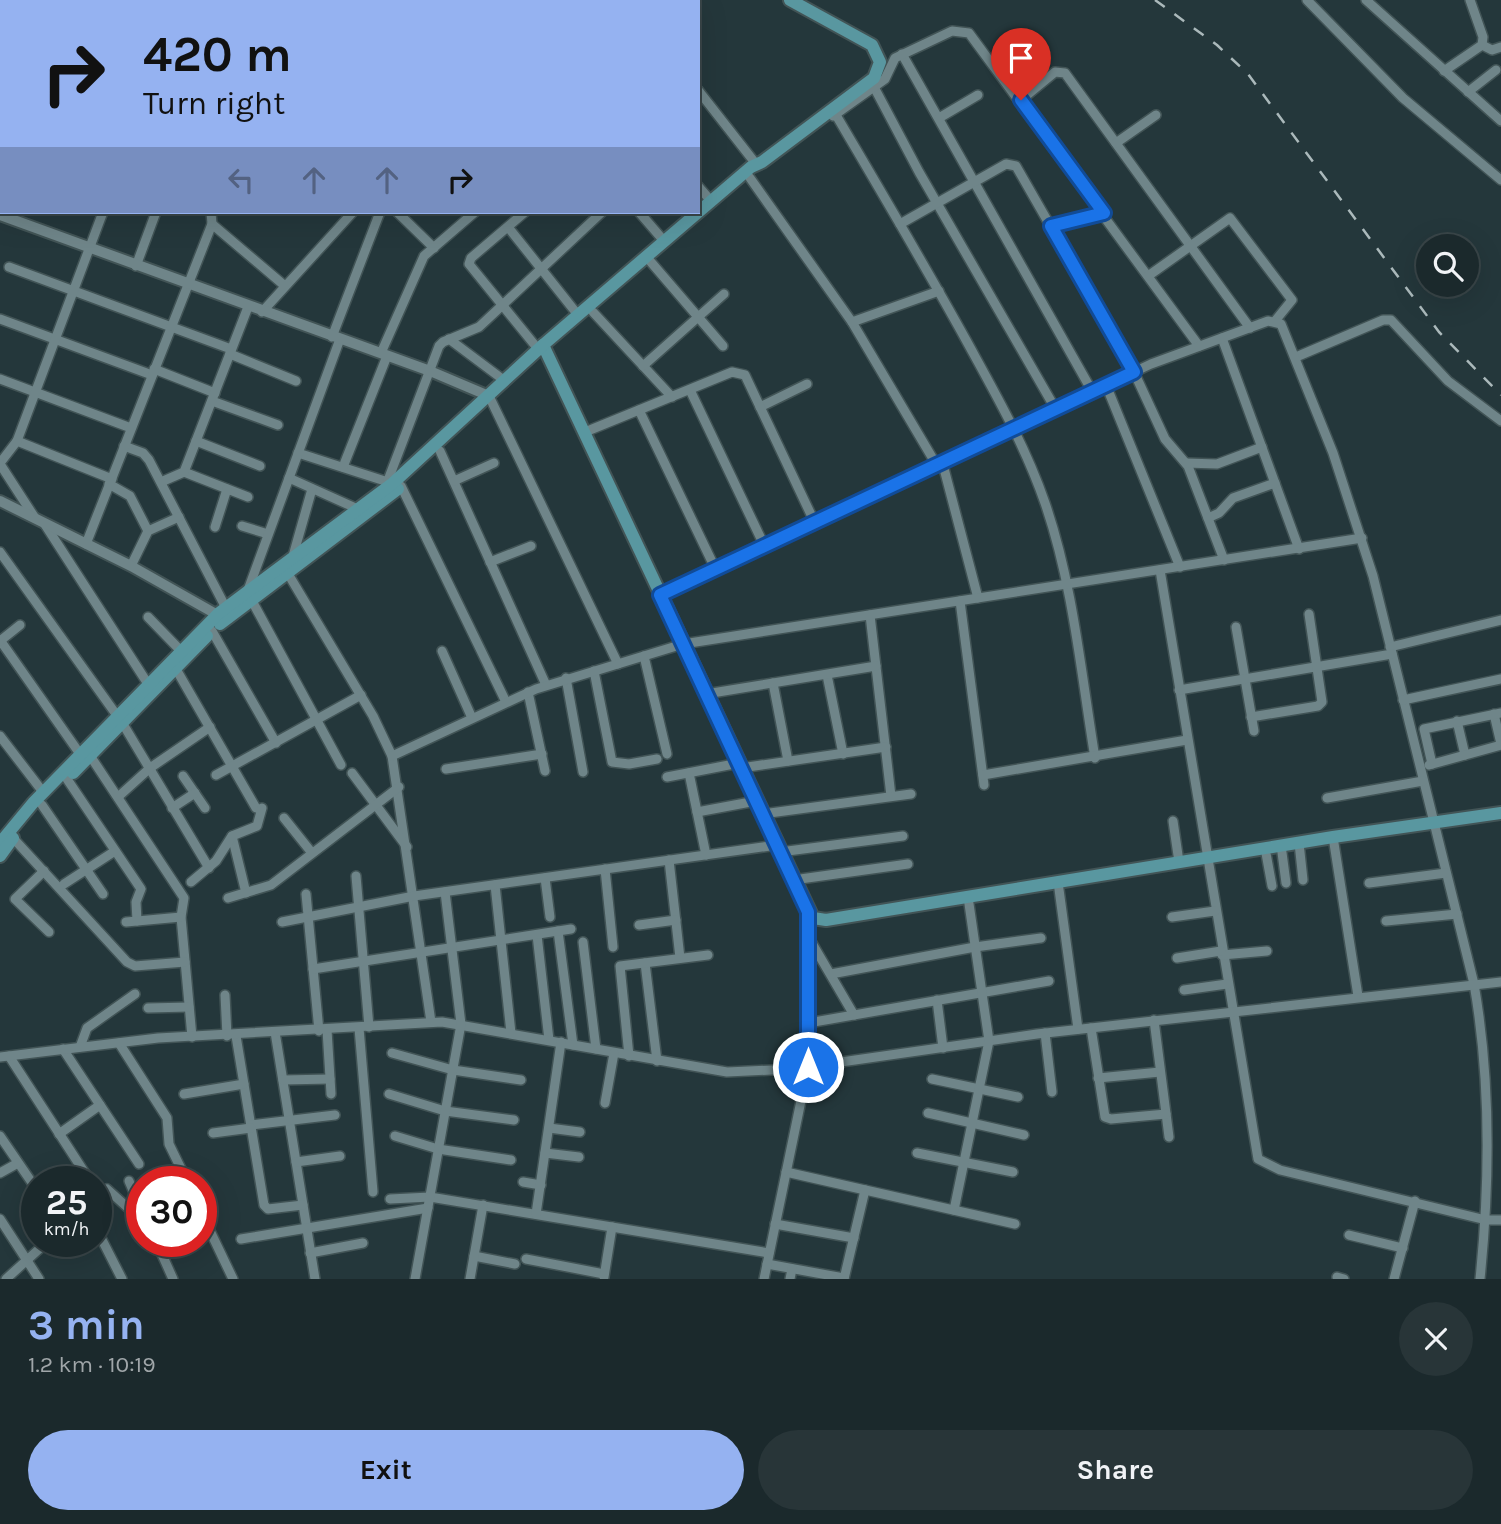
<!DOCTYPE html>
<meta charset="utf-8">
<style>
:root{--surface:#1b292c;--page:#283538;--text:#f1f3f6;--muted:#a0a6a9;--line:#394548;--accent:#95b2f1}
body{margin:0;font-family:Karla,sans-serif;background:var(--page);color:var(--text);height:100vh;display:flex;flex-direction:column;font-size:26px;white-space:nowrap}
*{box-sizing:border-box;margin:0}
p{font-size:23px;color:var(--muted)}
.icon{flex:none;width:38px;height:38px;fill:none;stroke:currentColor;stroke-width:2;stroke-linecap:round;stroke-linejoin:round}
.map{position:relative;height:1279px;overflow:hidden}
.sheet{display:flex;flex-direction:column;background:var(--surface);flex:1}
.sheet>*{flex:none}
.guide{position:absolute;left:0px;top:0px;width:700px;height:214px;box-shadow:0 7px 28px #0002,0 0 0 2px var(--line);background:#95b2f1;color:#111;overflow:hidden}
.buttons{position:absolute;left:1416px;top:234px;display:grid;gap:14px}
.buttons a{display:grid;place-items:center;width:63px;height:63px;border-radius:50%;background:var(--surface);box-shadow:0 7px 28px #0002,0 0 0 2px var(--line);font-size:35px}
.speed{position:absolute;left:21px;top:1166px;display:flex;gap:14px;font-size:35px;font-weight:700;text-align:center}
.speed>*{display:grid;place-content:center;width:91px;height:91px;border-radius:50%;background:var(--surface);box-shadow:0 7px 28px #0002,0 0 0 2px var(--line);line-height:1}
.speed small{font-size:18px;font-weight:400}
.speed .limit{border:10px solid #d22;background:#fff;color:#111}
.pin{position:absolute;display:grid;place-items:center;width:60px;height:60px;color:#fff;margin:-72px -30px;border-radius:50% 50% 50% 0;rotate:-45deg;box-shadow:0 0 7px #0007}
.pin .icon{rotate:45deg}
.me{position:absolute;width:77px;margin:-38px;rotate:0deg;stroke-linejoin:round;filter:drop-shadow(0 0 5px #0008)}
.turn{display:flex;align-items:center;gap:24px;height:147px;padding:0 28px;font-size:32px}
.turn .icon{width:91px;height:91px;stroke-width:2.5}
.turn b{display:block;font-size:49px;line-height:60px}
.lanes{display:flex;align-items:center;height:66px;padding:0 28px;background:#0003;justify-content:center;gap:35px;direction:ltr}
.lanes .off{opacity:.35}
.round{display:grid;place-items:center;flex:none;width:74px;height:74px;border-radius:37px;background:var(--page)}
.headline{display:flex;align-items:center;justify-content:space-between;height:119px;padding:0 28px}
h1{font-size:42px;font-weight:700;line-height:52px;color:var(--accent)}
.button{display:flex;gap:14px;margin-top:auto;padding:14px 28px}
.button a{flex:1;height:80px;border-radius:42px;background:var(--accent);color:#111;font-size:28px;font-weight:700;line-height:80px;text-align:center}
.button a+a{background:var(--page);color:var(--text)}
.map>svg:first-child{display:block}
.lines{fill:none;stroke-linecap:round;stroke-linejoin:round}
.minor-casing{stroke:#425456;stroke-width:12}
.tertiary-casing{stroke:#425456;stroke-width:14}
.secondary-casing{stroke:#425456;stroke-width:16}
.minor{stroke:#6f8589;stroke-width:9}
.tertiary{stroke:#6f8589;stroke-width:10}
.secondary{stroke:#5997a0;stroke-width:12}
.rail{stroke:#abb9bb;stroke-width:2.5;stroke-dasharray:12 12;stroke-linecap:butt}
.route-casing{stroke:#114b97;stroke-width:18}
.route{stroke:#1a73e8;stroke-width:12}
</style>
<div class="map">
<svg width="1501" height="1279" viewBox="0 0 1501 1279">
<rect width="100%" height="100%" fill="#24373b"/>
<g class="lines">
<g class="minor-casing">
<g id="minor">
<polyline points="438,0 446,2"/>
<polyline points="627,0 628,2"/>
<polyline points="1307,0 1403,98 1501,180"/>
<polyline points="1366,0 1501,121"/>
<polyline points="3,2 3,0"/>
<polyline points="28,2 29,0"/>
<polyline points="71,2 71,0"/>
<polyline points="268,2 269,0"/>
<polyline points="388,2 389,0"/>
<polyline points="599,2 601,0"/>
<polyline points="0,18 2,9"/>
<polyline points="1482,45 1492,50 1501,47"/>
<polyline points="902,54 1092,391"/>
<polyline points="1444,71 1482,45 1483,37 1470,0"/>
<polyline points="0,78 2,79"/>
<polyline points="874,87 919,172 1055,408"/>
<polyline points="698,90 756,164"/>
<polyline points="1468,92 1496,70"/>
<polyline points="1021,100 1055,72 1065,73 1250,328"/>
<path d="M836,115C880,190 924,264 966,340C995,393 1025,445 1045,503C1073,584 1081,673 1095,758"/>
<polyline points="833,116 885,79 895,58 952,31 969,33 1199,346"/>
<polyline points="939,118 978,95"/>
<polyline points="1116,143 1156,115"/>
<polyline points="0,175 2,176"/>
<polyline points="750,178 852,322 936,464"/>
<polyline points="698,186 711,201"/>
<polyline points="397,212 434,248"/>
<polyline points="525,212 471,258 469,264 538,349"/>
<polyline points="639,212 664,241"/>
<polyline points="212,224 285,286"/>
<polyline points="900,224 1006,164 1016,166 1134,372 1165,439 1188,466 1224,560"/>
<polyline points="1051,226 1104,213"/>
<polyline points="508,227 578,315"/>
<polyline points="650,261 723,346"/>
<polyline points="136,266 156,212"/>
<polyline points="9,267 231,349"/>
<polyline points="1148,276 1230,218 1292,300 1275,321"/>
<polyline points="262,312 353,212"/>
<polyline points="593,312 672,397"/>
<polyline points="0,319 152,375"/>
<polyline points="852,322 939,291"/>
<polyline points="332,337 380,212"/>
<polyline points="1222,338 1299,549"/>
<polyline points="449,339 505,381"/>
<polyline points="381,353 424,256 475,212"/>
<polyline points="230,354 296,381"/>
<polyline points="1296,357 1383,320 1391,320 1448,381 1501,421"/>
<polyline points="643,366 724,294"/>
<polyline points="154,369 215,393"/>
<polyline points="0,379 131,428"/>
<polyline points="1106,385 1180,567"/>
<polyline points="690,390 764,545"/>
<polyline points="489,396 618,664"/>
<polyline points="212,401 278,425"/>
<polyline points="760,407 807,384"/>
<polyline points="639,410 715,568"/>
<polyline points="585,432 732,372 745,375 814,521"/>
<polyline points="17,441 112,479"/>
<polyline points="196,441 260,466"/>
<polyline points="124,446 143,453 149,460 226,608"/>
<polyline points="440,451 546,685"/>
<polyline points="298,453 388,482"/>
<polyline points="942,461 978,598"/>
<polyline points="0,463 17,441 103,212"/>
<polyline points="1186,463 1217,464 1262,447"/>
<polyline points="0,464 35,518"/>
<polyline points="343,467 387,356"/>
<polyline points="184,472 248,497"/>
<polyline points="289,478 358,509"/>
<polyline points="454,481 494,463"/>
<polyline points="161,482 184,472 248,307"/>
<polyline points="109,484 130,496 148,531"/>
<polyline points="401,486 506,702"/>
<polyline points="385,488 439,346 443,342 479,327 602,212"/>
<polyline points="1208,518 1219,513 1233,498 1275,483"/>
<polyline points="44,523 148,684"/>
<polyline points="242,526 268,534"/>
<polyline points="215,527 227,489"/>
<polyline points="86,544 212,224 211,212"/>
<polyline points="0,552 123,724 209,868"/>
<polyline points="293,556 312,489"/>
<polyline points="490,562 531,546"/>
<polyline points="131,566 148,531 179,517"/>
<polyline points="1160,570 1258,1159 1280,1170 1486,1220 1501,1220"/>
<polyline points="287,572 373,716 392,756 431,1022"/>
<polyline points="248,590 340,339"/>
<path d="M660,595L1151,364L1268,321L1281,324L1333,453L1373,576L1474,984C1491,1081 1490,1181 1480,1279"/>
<polyline points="251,599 341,765"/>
<polyline points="960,601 984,785"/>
<polyline points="870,615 891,796"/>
<polyline points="148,617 181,651"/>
<polyline points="1236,627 1254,731"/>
<polyline points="212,631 276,743"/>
<polyline points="0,640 80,754"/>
<polyline points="0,641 20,625"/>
<polyline points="1390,647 1501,620"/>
<polyline points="442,651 472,718"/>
<polyline points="644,656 667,754"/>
<polyline points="176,669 256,808"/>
<polyline points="594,671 612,762 629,764 657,759"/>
<polyline points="827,675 843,754"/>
<polyline points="566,678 583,772"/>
<polyline points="773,683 788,761"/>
<polyline points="1179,690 1392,654"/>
<polyline points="528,692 545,771"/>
<polyline points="706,694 876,666"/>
<polyline points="1403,700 1501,679"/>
<polyline points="1494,714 1501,744"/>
<polyline points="1251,717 1318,706 1322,702 1309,614"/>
<polyline points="1457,721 1465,755"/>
<polyline points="0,736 43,792"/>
<polyline points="87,751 184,898 181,917 192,1037"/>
<polyline points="392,756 536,689 683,644 1362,538"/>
<polyline points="1432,764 1424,729 1501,713"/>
<polyline points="1429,765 1501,745"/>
<polyline points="741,768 886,747"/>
<polyline points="446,769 542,754"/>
<polyline points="352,773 407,847"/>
<polyline points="689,773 706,855"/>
<polyline points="216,775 361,695"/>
<polyline points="983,775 1187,740"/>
<polyline points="183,776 205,808"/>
<polyline points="667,777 739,763"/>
<polyline points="67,779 141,889 136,902 137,921"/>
<polyline points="118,797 150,768 210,727"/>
<polyline points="1327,798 1423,781"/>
<polyline points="42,805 103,894"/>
<polyline points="172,808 195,793"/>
<polyline points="697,812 756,801"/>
<polyline points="762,814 911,794"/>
<polyline points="284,818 312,853"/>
<polyline points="1173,821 1179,862"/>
<polyline points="232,836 246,893"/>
<polyline points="1333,837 1358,996"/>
<polyline points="13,838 127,962 135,966 185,962"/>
<polyline points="1299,843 1303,880"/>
<polyline points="1281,845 1286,883"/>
<polyline points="1265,848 1272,886"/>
<polyline points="780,852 903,836"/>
<polyline points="669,860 680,958"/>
<polyline points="605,869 613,947"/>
<polyline points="44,871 15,899 49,932"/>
<polyline points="356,876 369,1027"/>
<polyline points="545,878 550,917"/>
<polyline points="793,880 908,864"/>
<polyline points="191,882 216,861 232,836 257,826 262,808"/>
<polyline points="1058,882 1078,1029"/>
<polyline points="1369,883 1446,873"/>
<polyline points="64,884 115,851"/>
<polyline points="495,885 511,1033"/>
<polyline points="306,894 319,1031"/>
<polyline points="228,898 271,885 399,787"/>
<polyline points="1172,917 1215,911"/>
<polyline points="1386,921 1457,914"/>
<polyline points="126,922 181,917"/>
<polyline points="282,922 414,896 777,845"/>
<polyline points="639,925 676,920"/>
<polyline points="558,931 573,1045"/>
<polyline points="537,935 549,1040"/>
<polyline points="809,938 854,1015"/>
<polyline points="583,942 596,1049"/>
<polyline points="1222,955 1267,951"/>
<polyline points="1177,958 1221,951"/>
<polyline points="645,963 657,1061"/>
<polyline points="313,969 571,929"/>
<polyline points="831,974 975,947 1041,938"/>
<polyline points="1184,990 1227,984"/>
<polyline points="225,995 227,1036"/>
<polyline points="937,1000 943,1048"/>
<polyline points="148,1008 189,1007"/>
<polyline points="1154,1020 1169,1137"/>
<polyline points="808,1023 1049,981"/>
<polyline points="359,1028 373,1192"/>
<polyline points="1091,1028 1105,1117 1111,1119 1166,1114"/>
<polyline points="327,1030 331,1094"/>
<polyline points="275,1032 315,1279"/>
<polyline points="1045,1033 1052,1092"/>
<polyline points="236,1036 264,1205 268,1209 303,1205"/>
<polyline points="119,1043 167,1118 169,1144 187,1181"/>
<polyline points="80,1047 87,1028 135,994"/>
<polyline points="63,1049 139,1164"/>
<polyline points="392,1053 453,1070 521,1080"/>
<polyline points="9,1056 90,1181"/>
<polyline points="629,1056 620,966 708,955"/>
<polyline points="0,1057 158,1038 442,1022 727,1072 792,1069 1037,1034 1501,982"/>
<polyline points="1098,1078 1160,1072"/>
<polyline points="932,1079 1018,1097"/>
<polyline points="283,1080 330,1079"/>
<polyline points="184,1094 244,1084"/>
<polyline points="389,1094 445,1111 514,1120"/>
<polyline points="605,1103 614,1053"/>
<polyline points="928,1113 1024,1135"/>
<polyline points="251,1125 335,1115"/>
<polyline points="549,1128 580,1132"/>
<polyline points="213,1133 251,1128"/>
<polyline points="59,1134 100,1105"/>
<polyline points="0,1136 37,1190"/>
<polyline points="395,1136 438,1149 511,1160"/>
<polyline points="545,1153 579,1157"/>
<polyline points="917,1153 1013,1172"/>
<polyline points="296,1162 340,1156"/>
<polyline points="786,1172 1015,1224"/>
<polyline points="0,1173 18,1163"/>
<polyline points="129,1181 141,1209"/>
<polyline points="523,1182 541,1185"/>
<polyline points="96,1197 107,1189 127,1207 140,1206"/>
<polyline points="390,1199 430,1197 769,1253"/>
<polyline points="954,1210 989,1041 968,897"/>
<polyline points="201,1212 233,1279"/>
<polyline points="536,1214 561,1042"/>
<polyline points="0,1219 39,1279"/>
<polyline points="775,1224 854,1238"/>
<polyline points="96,1228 122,1279"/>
<polyline points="1349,1235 1403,1248"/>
<polyline points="241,1239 428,1208"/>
<polyline points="156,1241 173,1279"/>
<polyline points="310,1253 363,1243"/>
<polyline points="474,1256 515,1264"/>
<polyline points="526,1259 604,1274"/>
<polyline points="767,1264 844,1278"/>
<polyline points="604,1277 612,1227"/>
<polyline points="1337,1277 1344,1279"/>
<polyline points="6,1279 48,1241"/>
<polyline points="415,1279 461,1024 445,892"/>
<polyline points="470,1279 483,1205"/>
<polyline points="764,1279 808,1067 808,912"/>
<polyline points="790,1279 792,1269"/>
<polyline points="844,1279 865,1190"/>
<polyline points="1394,1279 1415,1201"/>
</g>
</g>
<g class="tertiary-casing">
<g id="tertiary">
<polyline points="0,215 430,371 489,396"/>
<polyline points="0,501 131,566 223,618"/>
</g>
</g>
<g class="secondary-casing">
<g id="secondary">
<polyline points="543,345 813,918 826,920 1333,837 1501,813"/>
<polyline points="220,624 398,489"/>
<polyline points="73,773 207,636"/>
<polyline points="0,843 33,803 219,613 393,483 543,345 751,167 762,162 874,78 880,62 872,45 790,0"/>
<polyline points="0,856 13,838"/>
</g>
</g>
<use href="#minor" class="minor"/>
<use href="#tertiary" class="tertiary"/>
<use href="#secondary" class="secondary"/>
<polyline class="rail" points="1155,0 1217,45 1248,74 1439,332 1501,395"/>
</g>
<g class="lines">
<g class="route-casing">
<polyline id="route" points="808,1067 808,912 660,595 1134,372 1051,226 1104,213 1021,100"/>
</g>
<use href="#route" class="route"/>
</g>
</svg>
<div class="buttons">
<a><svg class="icon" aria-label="search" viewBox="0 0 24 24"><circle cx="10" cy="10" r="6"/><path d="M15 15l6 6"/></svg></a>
</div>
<div class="speed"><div>25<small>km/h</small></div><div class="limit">30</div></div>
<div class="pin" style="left:1021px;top:100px;background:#d93025"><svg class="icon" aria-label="arrive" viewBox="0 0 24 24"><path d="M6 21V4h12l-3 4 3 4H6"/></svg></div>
<svg class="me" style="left:808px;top:1067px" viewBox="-20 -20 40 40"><circle r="17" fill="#1a73e8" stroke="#fff" stroke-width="3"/><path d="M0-11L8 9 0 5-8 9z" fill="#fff"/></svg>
<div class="guide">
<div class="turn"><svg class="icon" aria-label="right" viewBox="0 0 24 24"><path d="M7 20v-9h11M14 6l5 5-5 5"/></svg><div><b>420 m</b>Turn right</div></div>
<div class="lanes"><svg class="icon off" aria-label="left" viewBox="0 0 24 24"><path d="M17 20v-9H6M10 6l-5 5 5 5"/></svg><svg class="icon off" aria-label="ahead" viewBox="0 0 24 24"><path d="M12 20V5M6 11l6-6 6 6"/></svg><svg class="icon off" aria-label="ahead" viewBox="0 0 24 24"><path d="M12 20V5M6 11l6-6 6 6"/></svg><svg class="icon" aria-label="right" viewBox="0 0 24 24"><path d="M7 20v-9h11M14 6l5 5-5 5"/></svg></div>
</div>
</div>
<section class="sheet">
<div class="headline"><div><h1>3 min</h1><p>1.2 km · 10:19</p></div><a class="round"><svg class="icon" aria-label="close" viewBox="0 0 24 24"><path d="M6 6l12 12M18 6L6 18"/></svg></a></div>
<div class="button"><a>Exit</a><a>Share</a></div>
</section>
